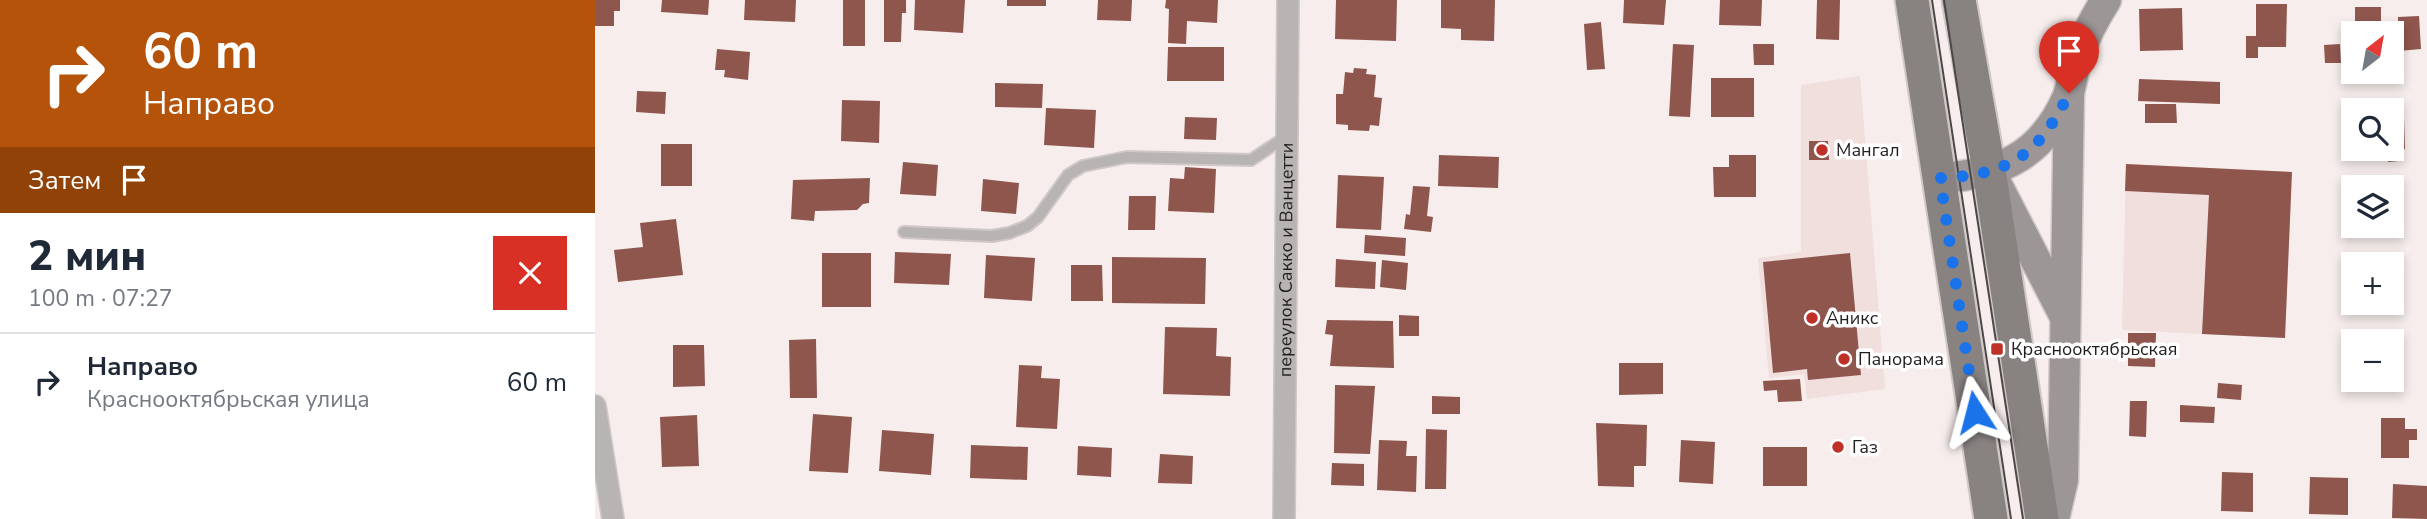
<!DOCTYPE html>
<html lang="ru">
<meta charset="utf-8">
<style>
:root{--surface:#fff;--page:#f6f6f7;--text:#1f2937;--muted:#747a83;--line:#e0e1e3}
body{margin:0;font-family:"Nunito Sans",sans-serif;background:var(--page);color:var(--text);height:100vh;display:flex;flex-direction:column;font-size:26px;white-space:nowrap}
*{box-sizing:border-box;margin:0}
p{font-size:23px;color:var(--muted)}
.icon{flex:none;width:38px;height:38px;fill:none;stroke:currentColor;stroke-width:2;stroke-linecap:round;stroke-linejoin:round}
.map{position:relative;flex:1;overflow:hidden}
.drawer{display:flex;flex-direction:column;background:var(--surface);width:595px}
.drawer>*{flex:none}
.hud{background:#b45309;color:#fff;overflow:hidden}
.needle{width:46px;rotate:31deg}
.buttons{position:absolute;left:1746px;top:21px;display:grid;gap:14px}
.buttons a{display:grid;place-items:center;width:63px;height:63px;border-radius:0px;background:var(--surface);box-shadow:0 4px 10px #0003;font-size:35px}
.pin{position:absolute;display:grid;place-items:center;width:60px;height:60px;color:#fff;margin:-72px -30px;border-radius:50% 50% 50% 0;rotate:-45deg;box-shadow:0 0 7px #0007}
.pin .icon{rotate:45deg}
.me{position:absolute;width:77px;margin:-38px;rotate:351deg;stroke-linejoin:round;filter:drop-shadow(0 0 5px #0008)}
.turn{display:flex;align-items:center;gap:24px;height:147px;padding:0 28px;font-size:32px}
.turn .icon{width:91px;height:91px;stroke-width:2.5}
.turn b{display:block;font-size:49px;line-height:60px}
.then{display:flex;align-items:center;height:66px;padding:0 28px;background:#0003;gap:14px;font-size:26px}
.round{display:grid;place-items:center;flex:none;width:74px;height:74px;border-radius:0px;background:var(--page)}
.head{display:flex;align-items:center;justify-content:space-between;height:119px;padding:0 28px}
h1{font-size:42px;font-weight:800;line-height:52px}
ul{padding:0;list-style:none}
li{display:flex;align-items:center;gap:21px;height:98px;padding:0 28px;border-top:2px solid var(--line)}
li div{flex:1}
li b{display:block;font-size:26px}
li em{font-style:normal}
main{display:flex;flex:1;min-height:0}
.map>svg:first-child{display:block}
.built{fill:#f0dfdc}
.building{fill:#8f564e}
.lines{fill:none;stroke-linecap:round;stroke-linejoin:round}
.service-casing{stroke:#d0c8c7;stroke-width:14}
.minor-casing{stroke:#d0c8c7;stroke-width:24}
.secondary-casing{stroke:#d0c8c7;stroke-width:33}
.primary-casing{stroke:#d0c8c7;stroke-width:37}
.service{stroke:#b7b4b3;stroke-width:10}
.minor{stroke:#b7b4b3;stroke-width:21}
.secondary{stroke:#9c9796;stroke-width:30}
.primary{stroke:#888281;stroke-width:33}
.tram{stroke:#4c4847;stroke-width:2}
.route{stroke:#1a73e8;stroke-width:12;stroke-dasharray:0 21.6}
.poi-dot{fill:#bf3127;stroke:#fff;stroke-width:2.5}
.labels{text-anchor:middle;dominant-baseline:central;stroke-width:7;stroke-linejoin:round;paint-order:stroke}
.poi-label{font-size:18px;fill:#211e1e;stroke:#fff;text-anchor:start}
.street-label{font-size:18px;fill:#211e1e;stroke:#fff}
</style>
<main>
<section class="drawer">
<div class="hud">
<div class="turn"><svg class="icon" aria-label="right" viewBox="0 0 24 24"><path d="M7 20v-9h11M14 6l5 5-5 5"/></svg><div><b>60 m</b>Направо</div></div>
<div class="then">Затем<svg class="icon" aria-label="arrive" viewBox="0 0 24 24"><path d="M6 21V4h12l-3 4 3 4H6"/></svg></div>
</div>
<div class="head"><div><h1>2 мин</h1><p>100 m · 07:27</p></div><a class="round" style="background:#d93025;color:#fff"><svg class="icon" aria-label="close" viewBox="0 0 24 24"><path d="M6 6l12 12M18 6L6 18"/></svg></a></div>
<ul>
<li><svg class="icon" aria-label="right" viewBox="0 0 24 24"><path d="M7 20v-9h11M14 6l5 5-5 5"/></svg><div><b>Направо</b><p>Краснооктябрьская улица</p></div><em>60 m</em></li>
</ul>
</section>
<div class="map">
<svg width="1832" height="519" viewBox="0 0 1832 519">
<rect width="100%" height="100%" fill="#f6edec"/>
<g class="built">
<polygon points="1265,76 1290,389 1212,399 1209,374 1174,378 1163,258 1206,252 1206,85"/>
<polygon points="1531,164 1697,172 1690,338 1527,330"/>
</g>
<g class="building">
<polygon points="0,0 25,0 25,11 19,11 19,26 0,26"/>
<polygon points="67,0 114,0 113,15 66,12"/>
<polygon points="150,0 201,0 200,22 149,20"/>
<rect x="248" y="0" width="22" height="46"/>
<polygon points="289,0 311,0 311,13 307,13 306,42 289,42"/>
<polygon points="320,0 370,0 368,33 319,30"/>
<rect x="412" y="0" width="39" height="6"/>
<polygon points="503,0 537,0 536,21 502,20"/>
<polygon points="571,0 623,0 622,23 592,21 591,44 573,43 574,9 570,8"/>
<polygon points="741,0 802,0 801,41 740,39"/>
<polygon points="846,0 900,0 899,41 866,40 866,29 846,28"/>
<polygon points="1029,0 1071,0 1069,25 1028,23"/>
<polygon points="1125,0 1167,0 1166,26 1124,25"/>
<polygon points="1222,0 1245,0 1244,40 1221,39"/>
<polygon points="1661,4 1692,4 1691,47 1663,47 1663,58 1651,58 1651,36 1661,36"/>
<rect x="1760" y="7" width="26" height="26"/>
<polygon points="1587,8 1588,50 1545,51 1544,9"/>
<polygon points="1824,16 1826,49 1804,51 1803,17"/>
<polygon points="1006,22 1010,69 992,70 989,24"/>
<polygon points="1078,44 1099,45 1095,117 1074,116"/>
<polygon points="1158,44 1179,44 1179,65 1159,65"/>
<polygon points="1745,44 1746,63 1730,63 1729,45"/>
<polygon points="573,47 629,47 629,81 572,81"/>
<polygon points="122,49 155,52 153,80 129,77 130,70 120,70"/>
<polygon points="759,68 772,69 771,74 781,75 779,97 787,98 784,126 775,125 774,131 753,130 753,125 741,124 741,94 748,94 750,72 758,73"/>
<rect x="1116" y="78" width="43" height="39"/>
<polygon points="1544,79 1625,82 1625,104 1543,101"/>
<polygon points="400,83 448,84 447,108 400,107"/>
<polygon points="42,91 71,92 70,114 41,112"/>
<polygon points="247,100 285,101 284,143 246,141"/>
<polygon points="1550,104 1581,104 1582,123 1550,123"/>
<polygon points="451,108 501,110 499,148 449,145"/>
<polygon points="590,117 622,118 621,140 589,139"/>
<polygon points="1809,118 1810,149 1804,149 1804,161 1793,162 1792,149 1797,149 1797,119"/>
<polygon points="1214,141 1233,141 1234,160 1214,160"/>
<rect x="66" y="144" width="31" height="42"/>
<polygon points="844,155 904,157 903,188 843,186"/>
<polygon points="1134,155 1161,155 1161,197 1119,197 1118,167 1134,167"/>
<polygon points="308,162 343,165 341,196 305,194"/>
<polygon points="1531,164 1697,172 1690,338 1607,334 1614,195 1530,191"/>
<polygon points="590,167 621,169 619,213 573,211 575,178 589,179"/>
<polygon points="743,175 789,177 786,230 741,228"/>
<polygon points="275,178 274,203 268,204 262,210 220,211 219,221 196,219 198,180"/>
<polygon points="388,179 424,183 421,214 386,211"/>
<polygon points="818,186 835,187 832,216 838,217 836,232 809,229 811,214 815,215"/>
<polygon points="534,196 561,196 560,230 533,230"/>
<polygon points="81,219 88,275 23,282 19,250 48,247 45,223"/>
<polygon points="770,235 811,238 810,256 769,253"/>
<polygon points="300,252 356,254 354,285 299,283"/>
<rect x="227" y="253" width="49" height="54"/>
<polygon points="1255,253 1266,375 1213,380 1212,369 1178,373 1168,262"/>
<polygon points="391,255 440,258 437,301 389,298"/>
<polygon points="517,257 611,258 610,304 517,303"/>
<polygon points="741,259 781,262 780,289 740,287"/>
<polygon points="787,260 813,263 811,290 785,287"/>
<polygon points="476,265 507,265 508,301 476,301"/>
<polygon points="804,315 824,316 824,336 804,336"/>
<polygon points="732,320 798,321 799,368 735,366 738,335 730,334"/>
<polygon points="570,327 622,328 621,356 636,357 635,396 568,394"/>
<polygon points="1533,333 1561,333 1560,367 1533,366"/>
<polygon points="221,339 222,398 195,398 194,340"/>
<polygon points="78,345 109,345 110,386 78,387"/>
<polygon points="1024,363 1068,363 1068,394 1024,395"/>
<polygon points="424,365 447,366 446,378 465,379 462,429 421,427"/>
<polygon points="1205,379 1207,401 1183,402 1182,390 1169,391 1168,381"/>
<polygon points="1623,383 1647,385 1646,400 1622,398"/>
<polygon points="740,385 780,386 775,454 739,453"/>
<polygon points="837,396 865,397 865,414 837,414"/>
<polygon points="1535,401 1552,401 1551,437 1534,436"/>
<polygon points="1585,405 1620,407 1619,423 1585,422"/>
<polygon points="218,414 257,417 253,473 214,471"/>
<polygon points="102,415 104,466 67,467 65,417"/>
<polygon points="1786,418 1810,418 1810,429 1822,429 1822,440 1814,440 1814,458 1786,458"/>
<polygon points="1001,423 1052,425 1051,466 1039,466 1039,487 1003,486"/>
<polygon points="831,429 852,430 851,489 830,489"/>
<polygon points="287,430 339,434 336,475 284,471"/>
<polygon points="784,440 812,441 811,456 822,456 821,492 782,490"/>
<polygon points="1086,440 1120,442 1118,484 1084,482"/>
<polygon points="376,445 433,447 432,480 375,478"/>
<polygon points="483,446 517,448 516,477 482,475"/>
<rect x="1168" y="447" width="44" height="39"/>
<polygon points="565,454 598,456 597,484 563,483"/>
<polygon points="737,463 769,464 769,486 736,485"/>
<polygon points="1627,472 1658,473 1658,512 1626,511"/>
<polygon points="1715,477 1753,478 1753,515 1714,514"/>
<polygon points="1798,484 1832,486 1832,519 1797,518"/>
</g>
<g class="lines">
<g class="service-casing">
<polyline id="service" points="309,232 397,236 414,233 432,226 443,217 473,175 488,166 532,157 656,160 692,136"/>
</g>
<g class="minor-casing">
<g id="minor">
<polyline points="0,406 18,519"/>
<path id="s1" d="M689,519L693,0"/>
</g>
</g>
<g class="secondary-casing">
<g id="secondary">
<path d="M1344,178C1407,175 1448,154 1473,96C1477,84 1478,71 1482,59C1489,38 1499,19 1511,0"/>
<polyline points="1399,179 1469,315"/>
<polyline points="1459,519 1468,480 1474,93"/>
</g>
</g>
<g class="primary-casing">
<g id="primary">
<polyline points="1317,0 1396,519"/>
<polyline points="1364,0 1394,170 1447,519"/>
</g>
</g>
<use href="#service" class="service"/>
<use href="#minor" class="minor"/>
<use href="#secondary" class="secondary"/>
<use href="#primary" class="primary"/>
<g class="tram">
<polyline points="1337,0 1416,519"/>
<polyline points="1349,0 1428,519"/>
</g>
</g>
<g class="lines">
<path class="route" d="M1380,412L1345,178C1414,175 1444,155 1474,93"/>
</g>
<g class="poi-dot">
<circle cx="1227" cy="150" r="7"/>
<circle cx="1217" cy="318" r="7"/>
<rect x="1395" y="342" width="14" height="14" rx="3.5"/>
<circle cx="1249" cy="359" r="7"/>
<circle cx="1243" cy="447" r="7"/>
</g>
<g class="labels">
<g class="poi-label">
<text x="1241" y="150">Мангал</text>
<text x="1231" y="318">Аникс</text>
<text x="1416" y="349">Краснооктябрьская</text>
<text x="1263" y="359">Панорама</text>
<text x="1257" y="447">Газ</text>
</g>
<g class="street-label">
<text stroke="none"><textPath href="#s1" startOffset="259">переулок Сакко и Ванцетти</textPath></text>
</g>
</g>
</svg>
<div class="buttons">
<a><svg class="needle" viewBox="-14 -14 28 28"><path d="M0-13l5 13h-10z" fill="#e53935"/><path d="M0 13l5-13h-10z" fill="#747a83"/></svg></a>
<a><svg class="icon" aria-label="search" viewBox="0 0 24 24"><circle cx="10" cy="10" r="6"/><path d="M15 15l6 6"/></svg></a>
<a><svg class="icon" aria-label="layers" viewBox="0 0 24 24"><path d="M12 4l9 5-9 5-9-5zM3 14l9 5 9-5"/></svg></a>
<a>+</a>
<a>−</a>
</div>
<div class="pin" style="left:1474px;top:93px;background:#d93025"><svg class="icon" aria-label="arrive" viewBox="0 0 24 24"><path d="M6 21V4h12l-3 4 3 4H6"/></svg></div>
<svg class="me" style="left:1380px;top:412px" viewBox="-20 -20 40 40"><path d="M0-17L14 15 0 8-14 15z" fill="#1a73e8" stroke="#fff" stroke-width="4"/></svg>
</div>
</main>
